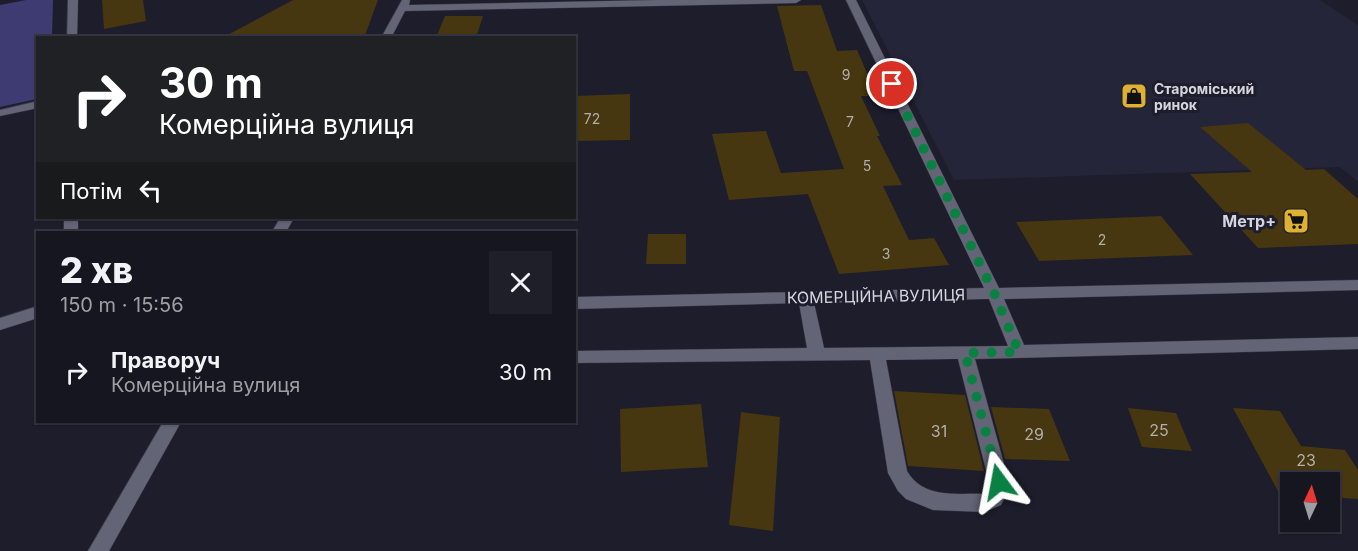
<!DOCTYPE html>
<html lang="uk">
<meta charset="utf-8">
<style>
:root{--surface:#161621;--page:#1f1f2a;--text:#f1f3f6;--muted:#9e9fa5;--line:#35353f}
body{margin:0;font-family:Inter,sans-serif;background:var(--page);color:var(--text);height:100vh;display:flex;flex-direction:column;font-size:22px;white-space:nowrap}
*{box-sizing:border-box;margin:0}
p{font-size:20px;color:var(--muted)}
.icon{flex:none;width:33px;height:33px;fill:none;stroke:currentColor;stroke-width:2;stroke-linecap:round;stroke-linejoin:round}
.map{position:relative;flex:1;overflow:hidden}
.panel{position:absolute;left:36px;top:231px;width:540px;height:192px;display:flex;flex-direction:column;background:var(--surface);border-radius:0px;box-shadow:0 2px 4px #0004,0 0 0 2px var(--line)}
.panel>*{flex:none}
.banner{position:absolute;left:36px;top:36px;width:540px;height:183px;border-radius:0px;box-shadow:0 2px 4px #0004,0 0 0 2px var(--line);background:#202124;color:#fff;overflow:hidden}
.needle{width:39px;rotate:4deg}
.buttons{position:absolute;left:1280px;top:472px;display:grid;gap:12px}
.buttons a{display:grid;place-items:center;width:60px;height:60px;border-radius:0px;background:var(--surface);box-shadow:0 2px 4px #0004,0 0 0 2px var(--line);font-size:30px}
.pin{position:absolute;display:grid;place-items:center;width:51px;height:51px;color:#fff;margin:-26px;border:3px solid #fff;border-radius:50%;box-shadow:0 2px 6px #0007}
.me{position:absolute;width:66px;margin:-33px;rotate:347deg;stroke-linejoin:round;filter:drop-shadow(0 0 4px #0008)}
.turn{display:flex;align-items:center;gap:21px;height:126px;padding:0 24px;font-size:27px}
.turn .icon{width:78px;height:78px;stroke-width:2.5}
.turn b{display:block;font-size:42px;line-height:51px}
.then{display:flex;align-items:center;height:57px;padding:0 24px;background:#0003;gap:12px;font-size:22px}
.round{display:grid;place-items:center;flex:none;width:63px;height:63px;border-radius:0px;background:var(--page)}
.summary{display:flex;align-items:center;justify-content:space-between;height:102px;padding:0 24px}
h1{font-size:36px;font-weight:800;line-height:45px}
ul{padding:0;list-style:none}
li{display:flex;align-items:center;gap:18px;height:78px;padding:0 24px}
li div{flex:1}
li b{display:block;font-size:22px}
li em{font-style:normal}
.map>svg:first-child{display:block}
.built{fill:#252539}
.green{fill:#3e3b72}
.building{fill:#463710}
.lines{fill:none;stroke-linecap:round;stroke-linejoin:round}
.minor-casing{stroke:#383845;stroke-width:1}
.minor{fill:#636476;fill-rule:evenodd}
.route{stroke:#0b8043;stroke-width:10;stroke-dasharray:0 18}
.labels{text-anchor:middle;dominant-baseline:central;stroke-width:6;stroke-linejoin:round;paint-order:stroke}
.number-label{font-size:14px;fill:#b1aeac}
.far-poi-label{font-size:14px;font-weight:bold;fill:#d5d5e0;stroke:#1d1d2c;text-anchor:start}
.poi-label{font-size:16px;font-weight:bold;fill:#d5d5e0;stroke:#1d1d2c;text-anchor:end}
.street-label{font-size:16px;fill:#d5d5e0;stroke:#1d1d2c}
.near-number-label{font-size:16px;fill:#b1aeac}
</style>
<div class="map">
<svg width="1358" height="551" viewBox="0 0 1358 551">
<rect width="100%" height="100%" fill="#1d1d2c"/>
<polygon class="built" points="862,0 1320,0 1358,25 1358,182 1340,167 954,180"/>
<polygon class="green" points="26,0 53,0 52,37 38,38 37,99 0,107 0,5"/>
<g class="building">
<polygon points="102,0 143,0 146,21 104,29"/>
<polygon points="293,0 378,0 364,38 222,38"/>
<polygon points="821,5 837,51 857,50 877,96 861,96 880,136 877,136 902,185 883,186 909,240 934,238 949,265 839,274 808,194 729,200 712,134 766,131 781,173 844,169 807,71 794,71 777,6"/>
<polygon points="445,16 483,16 476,38 436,38"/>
<polygon points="630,94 630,140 574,141 574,96"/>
<polygon points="1248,123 1306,170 1324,169 1358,199 1358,244 1258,248 1190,174 1252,172 1200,127"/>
<polygon points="1161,216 1193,255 1039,261 1016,222"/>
<polygon points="648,234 686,234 686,264 646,264"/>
<polygon points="894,391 965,395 984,471 908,466"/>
<polygon points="701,404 708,467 621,472 620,409"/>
<polygon points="991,407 1049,409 1070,461 1005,459"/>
<polygon points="1128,408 1176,413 1192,451 1142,447"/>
<polygon points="1233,408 1280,411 1301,446 1345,450 1358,470 1358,499 1329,497 1329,483 1290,483 1290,494 1279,493"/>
<polygon points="741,412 780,417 773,531 729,525"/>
</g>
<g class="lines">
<g class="minor-casing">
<g id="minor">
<polygon points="68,0 78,0 77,38 67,38"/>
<polygon points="402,0 410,0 409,5 658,0 801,0 796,3 405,11 391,38 381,38"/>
<path d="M846,0H856L999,288L1358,280V290L1004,299L1024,345L1358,337V349L975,359L1009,482L1007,493L1001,505L984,512L933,510L906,499L898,491L888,473L870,360L574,363V351L807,348L799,303L574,309V297L984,288ZM989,299L1008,346L824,348L814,303ZM958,359L989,482L988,490L984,494C956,493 923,499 907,471L886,360Z"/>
<polygon points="38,101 38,108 0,116 0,110"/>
<rect x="64" y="218" width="14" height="14"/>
<polygon points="280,218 294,218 286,232 272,232"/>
<polygon points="38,306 38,318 0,330 0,318"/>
<polygon points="163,422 181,422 109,551 88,551"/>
</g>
</g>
<use href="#minor" class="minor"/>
</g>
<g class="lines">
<polyline class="route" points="892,84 995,295 1019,352 965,353 999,482"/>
</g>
<defs>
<g id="shop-square" transform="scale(1.35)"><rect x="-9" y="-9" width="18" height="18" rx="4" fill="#deb133" stroke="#1d1d2c"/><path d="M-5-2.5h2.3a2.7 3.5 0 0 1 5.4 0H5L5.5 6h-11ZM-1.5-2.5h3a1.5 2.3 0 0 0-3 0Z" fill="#111"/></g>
<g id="supermarket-square" transform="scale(1.35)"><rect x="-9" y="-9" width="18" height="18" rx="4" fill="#deb133" stroke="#1d1d2c"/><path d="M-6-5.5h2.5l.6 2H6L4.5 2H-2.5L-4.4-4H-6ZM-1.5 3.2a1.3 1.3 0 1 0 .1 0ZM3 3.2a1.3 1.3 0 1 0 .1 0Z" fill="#111"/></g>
</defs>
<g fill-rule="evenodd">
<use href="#shop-square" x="1134" y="96"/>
<use href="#supermarket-square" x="1296" y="221"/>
</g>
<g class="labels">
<g class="number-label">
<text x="846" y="74">9</text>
<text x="592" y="118">72</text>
<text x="850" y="121">7</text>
<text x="867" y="165">5</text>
<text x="1102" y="239">2</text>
<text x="886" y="253">3</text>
</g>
<g class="far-poi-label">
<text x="1154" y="88">Староміський<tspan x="1154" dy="16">ринок</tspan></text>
</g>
<g class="poi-label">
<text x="1276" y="221">Метр+</text>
</g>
<g class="street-label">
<text transform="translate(876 296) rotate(-1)">КОМЕРЦІЙНА ВУЛИЦЯ</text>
</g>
<g class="near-number-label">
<text x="1159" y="430">25</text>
<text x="939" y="431">31</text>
<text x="1034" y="434">29</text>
<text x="1306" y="460">23</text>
</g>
</g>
</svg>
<div class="buttons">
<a><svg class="needle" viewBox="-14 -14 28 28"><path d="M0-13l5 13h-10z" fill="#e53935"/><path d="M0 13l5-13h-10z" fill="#9e9fa5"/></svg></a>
</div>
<div class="pin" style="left:892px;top:84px;background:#d93025"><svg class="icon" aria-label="arrive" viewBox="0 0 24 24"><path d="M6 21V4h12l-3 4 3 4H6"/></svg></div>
<svg class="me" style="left:999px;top:482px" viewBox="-20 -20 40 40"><path d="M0-17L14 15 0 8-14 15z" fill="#0b8043" stroke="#fff" stroke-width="4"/></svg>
<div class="banner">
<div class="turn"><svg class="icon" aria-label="right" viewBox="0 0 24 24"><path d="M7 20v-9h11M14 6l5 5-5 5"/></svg><div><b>30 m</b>Комерційна вулиця</div></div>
<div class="then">Потім<svg class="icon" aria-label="left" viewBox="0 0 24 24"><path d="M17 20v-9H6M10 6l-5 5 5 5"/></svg></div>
</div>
<section class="panel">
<div class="summary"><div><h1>2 хв</h1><p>150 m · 15:56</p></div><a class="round"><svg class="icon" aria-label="close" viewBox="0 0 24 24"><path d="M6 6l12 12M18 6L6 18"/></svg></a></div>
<ul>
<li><svg class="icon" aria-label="right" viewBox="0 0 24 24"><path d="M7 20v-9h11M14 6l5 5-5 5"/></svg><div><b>Праворуч</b><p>Комерційна вулиця</p></div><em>30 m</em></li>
</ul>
</section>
</div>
